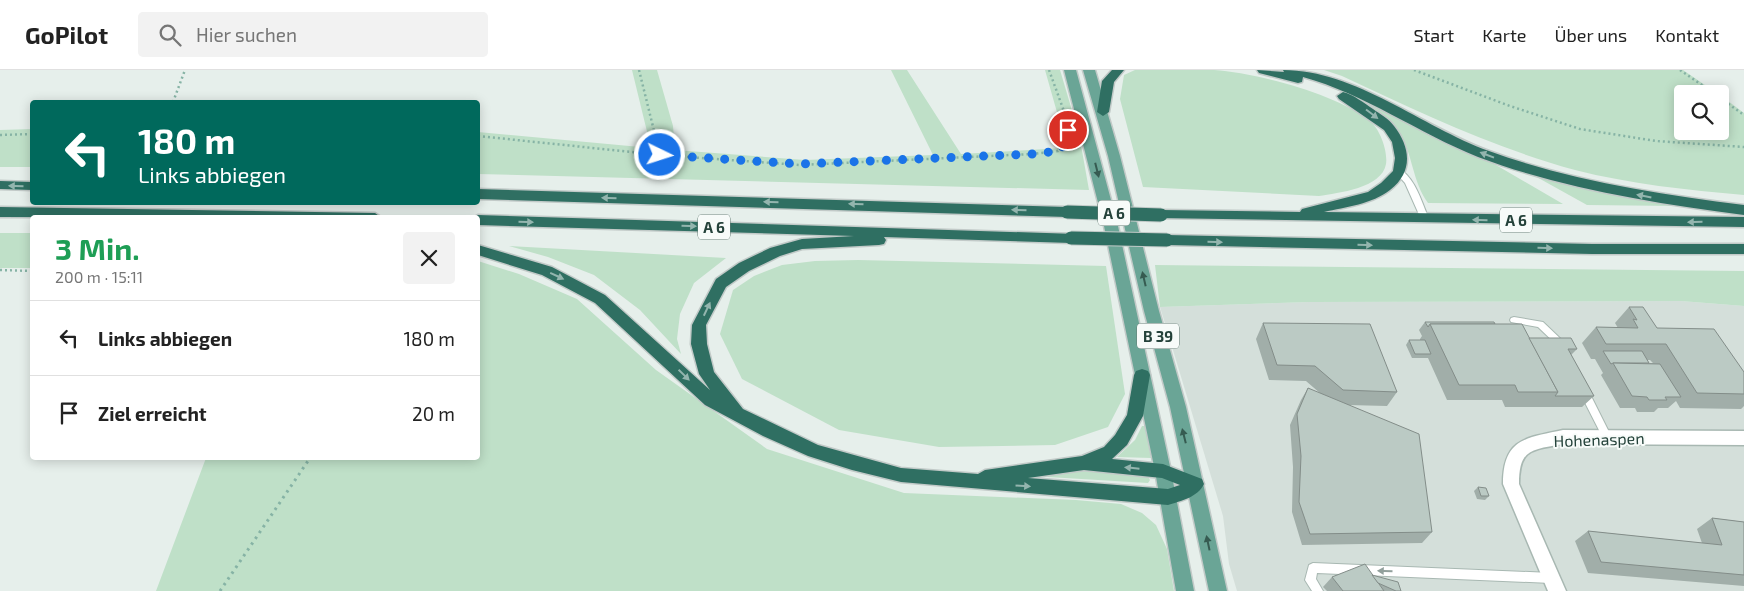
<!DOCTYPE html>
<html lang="de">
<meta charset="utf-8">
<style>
:root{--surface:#fff;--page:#f2f2f2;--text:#222;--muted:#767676;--line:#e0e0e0}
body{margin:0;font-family:"Exo 2",sans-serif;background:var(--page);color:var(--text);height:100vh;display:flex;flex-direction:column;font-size:19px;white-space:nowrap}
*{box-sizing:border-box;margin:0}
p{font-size:16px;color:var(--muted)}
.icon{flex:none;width:28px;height:28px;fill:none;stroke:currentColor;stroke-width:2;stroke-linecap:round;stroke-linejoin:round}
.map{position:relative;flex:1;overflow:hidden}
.side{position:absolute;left:30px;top:145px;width:450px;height:245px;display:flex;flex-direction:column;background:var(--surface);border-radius:5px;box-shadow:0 2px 12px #0003}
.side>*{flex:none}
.banner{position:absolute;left:30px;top:30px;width:450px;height:105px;border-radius:5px;box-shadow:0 2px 12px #0003;background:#00695c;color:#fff;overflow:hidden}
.buttons{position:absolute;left:1674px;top:15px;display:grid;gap:10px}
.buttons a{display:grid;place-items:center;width:55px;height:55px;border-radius:5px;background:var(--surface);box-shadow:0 2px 12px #0003;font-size:25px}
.pin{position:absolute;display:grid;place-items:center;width:42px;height:42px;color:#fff;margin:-21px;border:2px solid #fff;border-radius:50%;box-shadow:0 1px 5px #0007}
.me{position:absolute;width:55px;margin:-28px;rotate:94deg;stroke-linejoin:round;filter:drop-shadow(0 0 4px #0008)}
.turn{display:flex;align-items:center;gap:18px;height:105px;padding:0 25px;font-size:22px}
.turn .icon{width:65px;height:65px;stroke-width:2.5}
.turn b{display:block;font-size:35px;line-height:42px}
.round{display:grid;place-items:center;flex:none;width:52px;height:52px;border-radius:5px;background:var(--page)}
.summary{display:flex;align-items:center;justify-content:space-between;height:85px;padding:0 25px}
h1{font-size:30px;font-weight:700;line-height:38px;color:#1e9e55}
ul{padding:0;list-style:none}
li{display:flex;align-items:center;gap:15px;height:75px;padding:0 25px;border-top:1px solid var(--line)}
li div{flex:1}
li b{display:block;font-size:19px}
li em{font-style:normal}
header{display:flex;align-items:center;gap:30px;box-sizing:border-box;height:70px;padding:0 25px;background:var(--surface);border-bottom:1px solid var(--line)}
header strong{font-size:24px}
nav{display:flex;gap:28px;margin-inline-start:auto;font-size:18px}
.search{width:350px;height:45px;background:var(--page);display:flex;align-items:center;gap:12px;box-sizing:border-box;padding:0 18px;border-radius:5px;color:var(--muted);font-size:19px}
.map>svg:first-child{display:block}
.built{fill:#d4dfda}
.green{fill:#bfe0c8}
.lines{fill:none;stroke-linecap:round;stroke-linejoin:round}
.lane-casing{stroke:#a8b8b2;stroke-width:2}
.street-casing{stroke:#a8b8b2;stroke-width:3}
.primary-casing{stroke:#c2cac8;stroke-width:3}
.highway-casing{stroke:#c2cac8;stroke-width:3}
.path-far1{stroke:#86b3a5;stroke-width:2.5;stroke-dasharray:2 3;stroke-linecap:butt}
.path{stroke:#86b3a5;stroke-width:3;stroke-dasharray:2.5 4.5;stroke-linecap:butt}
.lane{fill:#fff;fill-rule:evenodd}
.street{fill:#fff;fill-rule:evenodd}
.primary{fill:#6aa596;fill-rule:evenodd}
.highway{fill:#2f6f62;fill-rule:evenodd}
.highway-bridge-casing{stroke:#c2cac8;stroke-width:15;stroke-linecap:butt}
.highway-bridge{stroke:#2f6f62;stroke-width:13}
.wall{fill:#a1aea9;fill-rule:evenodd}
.building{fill:#bbcac4;stroke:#838d89}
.oneway{fill:#93b5ae}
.oneway2{fill:#365b51}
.oneway3{fill:#92a09c}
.route{stroke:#1a73e8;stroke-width:9;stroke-dasharray:0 16.2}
.labels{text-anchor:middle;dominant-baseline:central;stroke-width:4;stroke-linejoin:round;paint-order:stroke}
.shield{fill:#f7fbf9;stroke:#637a73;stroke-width:1}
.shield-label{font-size:15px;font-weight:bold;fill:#24423a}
.street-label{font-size:16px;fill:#24423a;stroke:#f7fbf9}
</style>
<header>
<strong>GoPilot</strong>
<div class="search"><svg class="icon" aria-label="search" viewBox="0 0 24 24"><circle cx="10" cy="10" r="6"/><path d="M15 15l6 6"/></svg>Hier suchen</div>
<nav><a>Start</a><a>Karte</a><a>Über uns</a><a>Kontakt</a></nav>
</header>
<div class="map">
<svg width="1744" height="521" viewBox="0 0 1744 521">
<rect width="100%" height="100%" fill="#e6efeb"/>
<polygon class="built" points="1681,231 1744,236 1744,521 1237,521 1229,494 1223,446 1160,237 1309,232"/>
<g class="green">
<polygon points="632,0 657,0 673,56 675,80 805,90 933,85 891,0 907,0 961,84 1080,77 1064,67 1045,0 1060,0 1079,64 1089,120 478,104 478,62 651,78"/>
<path d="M1135,0C1161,0 1188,0 1214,0C1257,3 1338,24 1371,52C1380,60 1388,81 1386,94C1382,118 1338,123 1319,126L1143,117L1120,29L1124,5Z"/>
<path d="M1324,0H1683L1718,24H1682V61H1720V25L1744,43V125C1687,120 1630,114 1575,100C1494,78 1417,41 1342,6Z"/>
<path d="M1367,33L1484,88L1563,134L1428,133C1412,111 1413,84 1399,62C1392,50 1378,42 1367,33Z"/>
<polygon points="32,59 32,97 0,97 0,60"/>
<polygon points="1533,105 1607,123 1676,136 1587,135"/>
<rect x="0" y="163" width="32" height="35"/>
<polygon points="509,176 726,188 694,213 680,244 677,269 681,284 640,240 594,205 548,187"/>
<polygon points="858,190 1106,196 1125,324 1108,357 1055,375 939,377 839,360 742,309 720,264 733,220 754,206 782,195 815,191"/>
<polygon points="478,191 519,204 577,229 656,300 767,379 904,423 1076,430 1121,434 1142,443 1156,455 1167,479 1174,521 156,521 206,388 478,388"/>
<polygon points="1155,195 1744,201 1744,236 1681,231 1309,232 1160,237"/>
<polygon points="1142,356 1145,356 1151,388 1117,387 1135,370"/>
<polygon points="1047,400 1131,403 1148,407 1150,410 1148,413 1048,407 1045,404"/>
</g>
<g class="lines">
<g class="lane-casing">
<g id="lane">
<path d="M1399,99C1415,107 1422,133 1429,149L1428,151L1425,152L1421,149L1405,113L1395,102Z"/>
<polygon points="1514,247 1543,252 1565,273 1566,275 1565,277 1559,277 1538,257 1511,252 1510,250 1511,248"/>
<polygon points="1584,317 1587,318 1610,364 1612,367 1610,370 1607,371 1604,370 1579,321 1581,318"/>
<polygon points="1313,493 1551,503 1555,504 1556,508 1555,512 1551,513 1317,503 1316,509 1323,521 1312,521 1305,510 1309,495"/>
</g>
</g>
<g class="street-casing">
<path id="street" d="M1563,360L1744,361V375L1563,374C1532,380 1519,378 1519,414L1566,521H1548L1503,414C1503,369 1525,368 1563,360Z"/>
</g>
<g class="primary-casing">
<g id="primary">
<polygon points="1064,0 1076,0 1118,156 1171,401 1194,521 1176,521 1155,401 1104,156"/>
<polygon points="1083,0 1095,0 1120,86 1159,241 1186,337 1227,521 1209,521 1170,337 1144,241 1108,86"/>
</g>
</g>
<g class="highway-casing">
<g id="highway">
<polygon points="1112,0 1124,0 1114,12 1109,42 1103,46 1097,42 1102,11"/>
<path d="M1257,0L1284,2L1283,0C1356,0 1422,57 1489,81C1571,111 1658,124 1744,135V145C1654,133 1563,119 1478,87C1418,63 1365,24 1303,7L1302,12L1298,13L1259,3Z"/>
<path d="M1343,22C1354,25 1364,33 1373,39C1380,44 1389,49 1394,56C1411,78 1413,102 1390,120C1372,134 1346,137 1324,142L1744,147V157L1156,148L1154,145L1156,142L1161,140L1300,142L1302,139L1368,122L1381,113L1393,101L1395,88L1392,72L1384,60L1339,29L1337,26Z"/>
<polygon points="0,111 32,112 32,120 0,119"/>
<polygon points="478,119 1067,137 1072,139 1074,142 1072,145 1067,147 478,129"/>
<polygon points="0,137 375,143 382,148 0,147"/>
<path d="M478,145L1076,164L1078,168L1076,172L1071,173L884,167L886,170L884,174L879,175L802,179L780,186L749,201L726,217L706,255L707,274L714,302L743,339L818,375L901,398L978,404L985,400L1082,386L1104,377L1115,365L1127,345L1134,305L1136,301L1142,299L1148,301L1150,305L1143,346L1127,375L1112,389L1163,394L1202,409L1204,414C1198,427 1181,431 1168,435L901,412L852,400L808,386L763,366L705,335L595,233L542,205L478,185V175L552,197L605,225L710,320L699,304L691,274L692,255L716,209L739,193L770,178L802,169L854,166L478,155V148H473ZM1084,400L1162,408L1180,415L1168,419L1028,408Z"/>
<polygon points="1167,165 1592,174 1744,174 1744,184 1592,184 1167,175 1162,174 1160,170 1162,166"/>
</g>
</g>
<g class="path-far1">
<polyline points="639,0 660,85"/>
<polyline points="1049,0 1065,44"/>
<polyline points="1414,0 1510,36 1580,59 1656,71 1744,77"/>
<polyline points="1680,0 1715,24"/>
<polyline points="1720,28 1744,45"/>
<polyline points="173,32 185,0"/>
<polyline points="0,65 32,64"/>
<polyline points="478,66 660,85 800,95 1032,84 1058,81 1070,70 1068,59"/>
<polyline points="0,200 32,201"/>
</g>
<polyline class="path" points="220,521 310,388"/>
<use href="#lane" class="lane"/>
<use href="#street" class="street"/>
<use href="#primary" class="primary"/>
<use href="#highway" class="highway"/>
<g class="highway-bridge-casing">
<g id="highway-bridge">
<polyline points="1067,142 1161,145"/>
<polyline points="1071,168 1167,170"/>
</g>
</g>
<use href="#highway-bridge" class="highway-bridge"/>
</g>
<g class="wall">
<path d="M1629,237L1657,258L1744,302V336L1741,339L1680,338L1676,331L1668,338H1658L1654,342H1637L1635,338H1620L1601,305L1603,303L1595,289H1591L1582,273L1596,257L1618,258L1615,253ZM1647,290H1650L1653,293H1649Z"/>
<polygon points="1425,252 1495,254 1529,268 1577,279 1571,285 1594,326 1582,337 1505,337 1502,330 1447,330 1428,288 1412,288 1406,275 1409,270 1420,270 1420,269 1422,266 1419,260"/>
<polygon points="1263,253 1397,322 1387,336 1348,335 1432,462 1422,473 1302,475 1292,442 1293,397 1290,355 1301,330 1308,318 1321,324 1306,311 1269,310 1256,269"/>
<polygon points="1478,417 1489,426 1485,430 1477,429 1474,421"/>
<polygon points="1712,448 1744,452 1744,516 1588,503 1575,471 1588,461 1702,473 1697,459"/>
<polygon points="1372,505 1401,521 1327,521 1323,517 1332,507"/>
</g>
<g class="building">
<polygon points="1629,237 1643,237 1657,258 1714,259 1744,302 1744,324 1697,323 1666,274 1606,274 1596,257 1638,258 1633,249 1637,250"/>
<polygon points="1425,252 1494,252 1495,254 1430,254 1428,257"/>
<polygon points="1263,253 1370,254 1397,322 1343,320 1315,296 1277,295"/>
<polygon points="1430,254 1522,254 1558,322 1518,322 1515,315 1459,315"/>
<polygon points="1529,268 1571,268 1577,279 1568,279 1594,326 1555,326 1558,322"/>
<polygon points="1409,270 1425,270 1431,284 1415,284"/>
<polygon points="1603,281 1642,281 1649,293 1613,293 1611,294"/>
<polygon points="1613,293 1660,294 1681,327 1665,327 1667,330 1649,330 1647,327 1632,326"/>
<polygon points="1308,318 1419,364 1432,462 1310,464 1299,432 1301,386 1297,344"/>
<polygon points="1478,417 1486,418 1489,426 1481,426"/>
<polygon points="1712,448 1744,452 1744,505 1601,492 1588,461 1722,475"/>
<polygon points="1365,494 1384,521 1343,521 1332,507"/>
<polygon points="1372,505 1398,512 1401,521 1396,521 1378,513"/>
</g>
<defs><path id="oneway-solid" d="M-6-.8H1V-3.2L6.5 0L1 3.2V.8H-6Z" transform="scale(1.25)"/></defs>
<g class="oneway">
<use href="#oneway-solid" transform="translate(1372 44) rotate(37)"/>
<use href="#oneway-solid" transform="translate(1487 85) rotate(-159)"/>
<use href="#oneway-solid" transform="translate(16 116) rotate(-179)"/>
<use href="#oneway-solid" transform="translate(1644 126) rotate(-169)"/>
<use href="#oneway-solid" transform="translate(609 128) rotate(-178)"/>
<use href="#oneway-solid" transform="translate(771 132) rotate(-179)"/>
<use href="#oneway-solid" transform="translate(856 134) rotate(-178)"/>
<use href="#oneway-solid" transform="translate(1019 140) rotate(-178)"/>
<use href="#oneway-solid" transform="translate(1480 150) rotate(-179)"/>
<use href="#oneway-solid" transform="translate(526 152) rotate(2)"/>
<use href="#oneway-solid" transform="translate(1695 152) rotate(179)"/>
<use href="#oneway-solid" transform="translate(689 156) rotate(2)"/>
<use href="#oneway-solid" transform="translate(1215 172) rotate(1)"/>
<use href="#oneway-solid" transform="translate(1365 175) rotate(1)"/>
<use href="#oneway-solid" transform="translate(1545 178) rotate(1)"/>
<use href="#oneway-solid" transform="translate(557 206) rotate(25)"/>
<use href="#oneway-solid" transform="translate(707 239) rotate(-65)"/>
<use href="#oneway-solid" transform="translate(684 305) rotate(44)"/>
<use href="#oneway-solid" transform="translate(1132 398) rotate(-174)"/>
<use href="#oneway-solid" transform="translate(1023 416) rotate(4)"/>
</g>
<g class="oneway2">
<use href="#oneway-solid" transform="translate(1097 100) rotate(76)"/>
<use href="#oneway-solid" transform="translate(1144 209) rotate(-103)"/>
<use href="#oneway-solid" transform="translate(1184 366) rotate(-104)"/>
<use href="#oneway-solid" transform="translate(1208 473) rotate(-102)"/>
</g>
<use class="oneway3" href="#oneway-solid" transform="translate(1385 501) rotate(-178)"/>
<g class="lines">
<polyline class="route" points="660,85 800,94 1032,84 1058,81 1070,70 1068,60"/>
</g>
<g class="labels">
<g class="shield">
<rect x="1098" y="130.5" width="32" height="25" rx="4"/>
<rect x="1500" y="137.5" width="32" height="25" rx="4"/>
<rect x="698" y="144.5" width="32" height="25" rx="4"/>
<rect x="1137" y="253.5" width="42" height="25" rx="4"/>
</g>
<g class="shield-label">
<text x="1114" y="143">A 6</text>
<text x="1516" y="150">A 6</text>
<text x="714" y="157">A 6</text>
<text x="1158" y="266">B 39</text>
</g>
<g class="street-label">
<text transform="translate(1599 369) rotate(-2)">Hohenaspen</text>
</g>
</g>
</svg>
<div class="buttons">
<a><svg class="icon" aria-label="search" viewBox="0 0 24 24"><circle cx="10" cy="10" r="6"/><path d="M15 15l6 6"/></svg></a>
</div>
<div class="pin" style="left:1068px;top:60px;background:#d93025"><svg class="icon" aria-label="arrive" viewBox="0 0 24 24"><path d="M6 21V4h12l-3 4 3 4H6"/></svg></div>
<svg class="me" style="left:660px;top:85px" viewBox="-20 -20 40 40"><circle r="17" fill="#1a73e8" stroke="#fff" stroke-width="3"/><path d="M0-11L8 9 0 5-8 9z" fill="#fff"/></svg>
<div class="banner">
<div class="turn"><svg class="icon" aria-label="left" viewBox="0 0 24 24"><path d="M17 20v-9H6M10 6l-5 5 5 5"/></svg><div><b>180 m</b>Links abbiegen</div></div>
</div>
<section class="side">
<div class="summary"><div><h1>3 Min.</h1><p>200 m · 15:11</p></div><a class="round"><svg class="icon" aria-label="close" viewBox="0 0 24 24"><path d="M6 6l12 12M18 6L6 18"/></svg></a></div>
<ul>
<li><svg class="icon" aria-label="left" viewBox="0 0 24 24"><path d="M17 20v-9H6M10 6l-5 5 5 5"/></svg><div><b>Links abbiegen</b></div><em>180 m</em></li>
<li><svg class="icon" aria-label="arrive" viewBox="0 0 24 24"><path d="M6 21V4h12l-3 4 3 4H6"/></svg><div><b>Ziel erreicht</b></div><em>20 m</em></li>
</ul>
</section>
</div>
